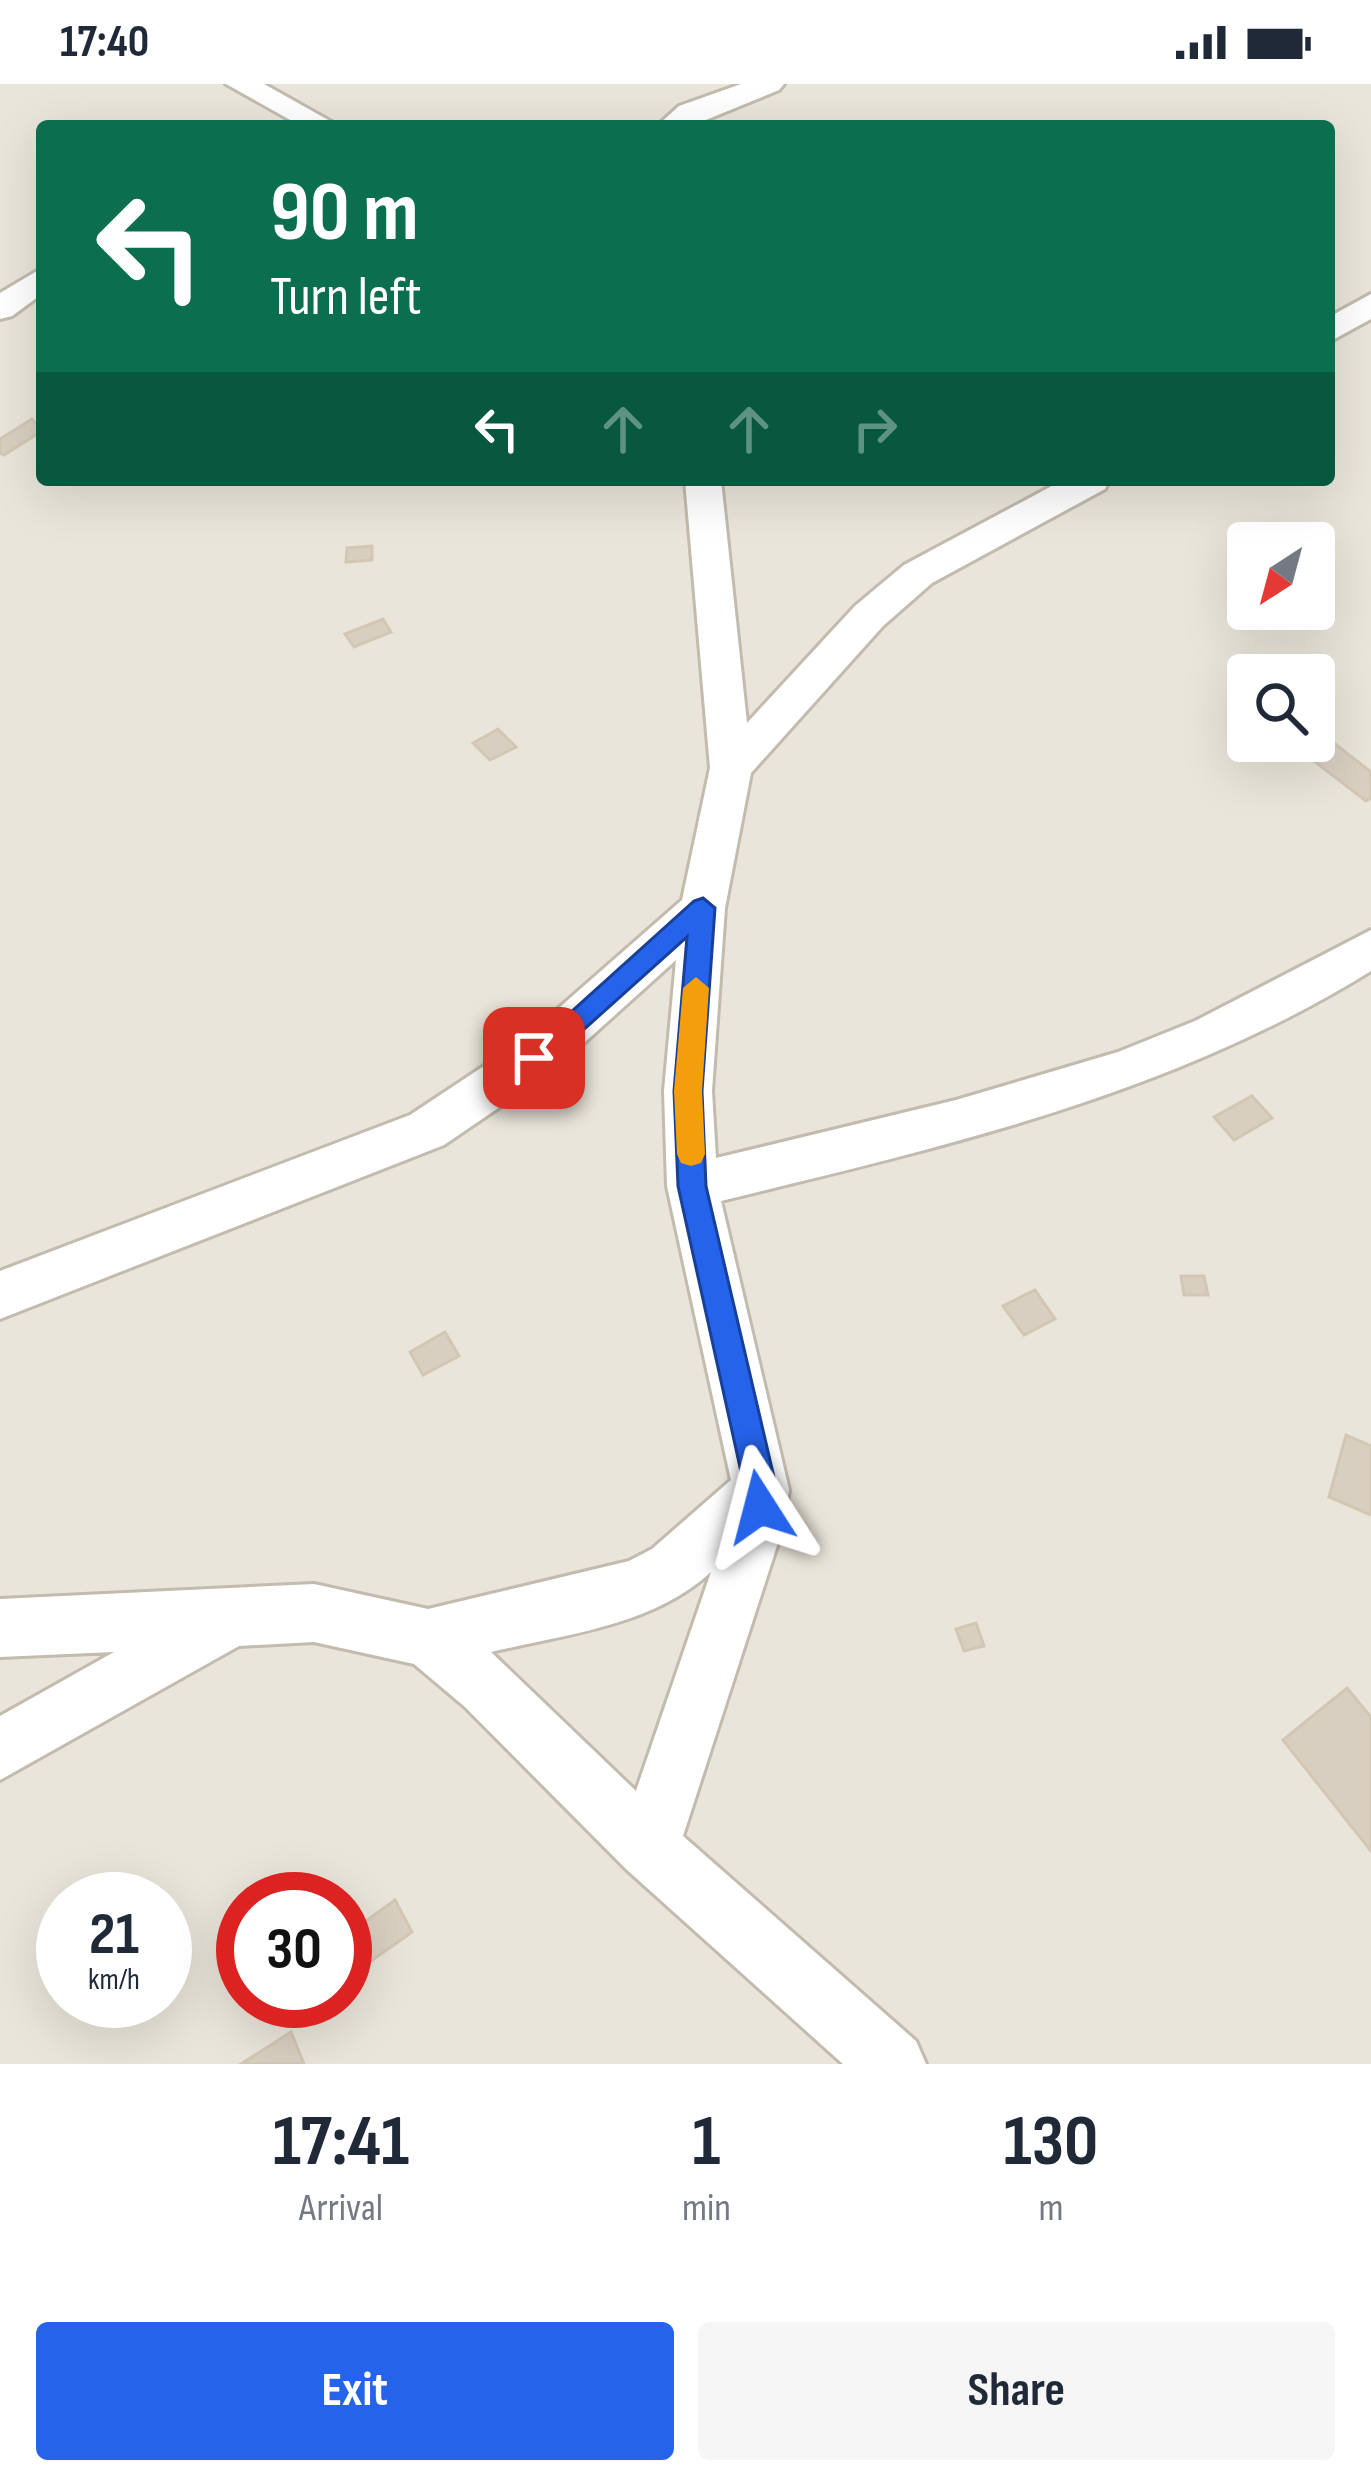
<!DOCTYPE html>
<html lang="en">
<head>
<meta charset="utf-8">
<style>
	:root { --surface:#fff; --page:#f6f6f7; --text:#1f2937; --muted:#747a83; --accent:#2563eb }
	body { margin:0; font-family:"Sofia Sans Condensed",sans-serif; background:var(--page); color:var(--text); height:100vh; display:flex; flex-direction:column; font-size:45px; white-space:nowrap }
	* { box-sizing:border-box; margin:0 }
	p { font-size:39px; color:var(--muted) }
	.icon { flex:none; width:66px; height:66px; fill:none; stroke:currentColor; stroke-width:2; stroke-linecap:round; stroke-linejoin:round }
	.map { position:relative; height:1980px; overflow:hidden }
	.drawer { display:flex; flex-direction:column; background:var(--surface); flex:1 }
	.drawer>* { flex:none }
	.guide { position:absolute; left:36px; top:36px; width:1299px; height:366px; border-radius:12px; box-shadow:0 12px 48px #0002; background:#0b6e4f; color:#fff; overflow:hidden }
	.needle { width:78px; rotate:216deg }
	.tools { position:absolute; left:1227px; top:438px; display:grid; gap:24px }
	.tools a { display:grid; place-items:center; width:108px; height:108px; border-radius:12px; background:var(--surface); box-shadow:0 12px 48px #0002; font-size:60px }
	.speed { position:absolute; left:36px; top:1788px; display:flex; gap:24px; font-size:60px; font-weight:700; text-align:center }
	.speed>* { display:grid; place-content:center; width:156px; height:156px; border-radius:50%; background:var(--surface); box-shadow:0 12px 48px #0002; line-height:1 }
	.speed small { font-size:30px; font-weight:400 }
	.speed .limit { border:18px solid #d22; background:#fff; color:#111 }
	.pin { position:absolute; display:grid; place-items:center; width:102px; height:102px; color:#fff; margin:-51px; border-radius:24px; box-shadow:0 6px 18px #0006 }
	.me { position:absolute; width:132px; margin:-66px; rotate:351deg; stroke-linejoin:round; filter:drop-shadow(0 0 9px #0008) }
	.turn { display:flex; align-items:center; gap:42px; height:252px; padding:0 36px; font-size:54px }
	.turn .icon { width:156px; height:156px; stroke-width:2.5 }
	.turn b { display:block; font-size:84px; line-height:102px }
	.lanes { display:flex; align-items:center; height:114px; padding:0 36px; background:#0003; justify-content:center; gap:60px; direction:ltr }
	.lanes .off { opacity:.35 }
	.eta { display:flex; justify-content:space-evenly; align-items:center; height:204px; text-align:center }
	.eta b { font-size:72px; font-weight:700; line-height:84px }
	.button { display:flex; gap:24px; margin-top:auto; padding:24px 36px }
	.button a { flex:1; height:138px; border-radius:12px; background:var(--accent); color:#fff; font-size:48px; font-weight:700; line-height:138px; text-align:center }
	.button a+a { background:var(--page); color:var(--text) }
	.status { display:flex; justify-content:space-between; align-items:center; height:84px; padding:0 60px; background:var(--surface); direction:ltr }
	.status svg { height:33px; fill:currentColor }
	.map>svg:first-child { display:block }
</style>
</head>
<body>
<div class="status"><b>17:40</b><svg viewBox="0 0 49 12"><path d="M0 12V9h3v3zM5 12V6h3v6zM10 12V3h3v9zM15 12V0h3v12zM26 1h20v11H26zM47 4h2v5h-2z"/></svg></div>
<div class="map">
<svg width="1371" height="1980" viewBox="0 0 1371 1980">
	<rect width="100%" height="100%" fill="#f6f3ec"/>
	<!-- residential -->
	<path fill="#eae5da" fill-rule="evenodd" d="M 0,0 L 1371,0 L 1371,1980 L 0,1980 ZM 42,42 L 1329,42 L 1329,396 L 42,396 ZM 1248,459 L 1314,459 L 1314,525 L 1248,525 ZM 1248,591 L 1314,591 L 1314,657 L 1248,657 ZM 63,1815 L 165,1815 L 165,1917 L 63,1917 ZM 243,1815 L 345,1815 L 345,1917 L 243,1917 Z"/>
	<!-- building -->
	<path fill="#d8cfc1" stroke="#d3c7b4" stroke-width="3" d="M 32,335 L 42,347 L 4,371 L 0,369 L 0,355 Z
		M 372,462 L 372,476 L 346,478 L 347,464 Z
		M 383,535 L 391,548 L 354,563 L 345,550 Z
		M 498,645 L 516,663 L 490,676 L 473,659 Z
		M 1330,656 L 1371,688 L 1371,714 L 1366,717 L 1306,671 Z
		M 1252,1012 L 1272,1034 L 1234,1056 L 1214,1033 Z
		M 1181,1192 L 1204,1192 L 1208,1211 L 1184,1211 Z
		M 1035,1206 L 1055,1235 L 1024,1251 L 1003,1222 Z
		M 445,1248 L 459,1272 L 423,1291 L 410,1268 Z
		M 1346,1351 L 1371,1362 L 1371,1431 L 1329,1413 Z
		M 976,1539 L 984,1562 L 964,1567 L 956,1545 Z
		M 1347,1604 L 1371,1633 L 1371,1767 L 1283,1656 Z
		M 395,1816 L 412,1848 L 364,1882 L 348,1850 Z
		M 291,1948 L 304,1980 L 241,1980 Z"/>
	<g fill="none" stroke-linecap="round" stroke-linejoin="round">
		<defs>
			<path id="minor" d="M 226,0 L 264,0 L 339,42 L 301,42 Z
				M 741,0 L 784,0 L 779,6 L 691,42 L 657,42 L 679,22 Z
				M 42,184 L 42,210 L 12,232 L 0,235 L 0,209 Z
				M 1371,210 L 1371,235 L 1329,258 L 1329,233 Z
				M 685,396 L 721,396 L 747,639 L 855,522 L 904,481 L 1063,396 L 1110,396 L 1105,405 L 932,499 L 883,542 L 751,689 L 725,824 L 712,1007 L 716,1074 L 956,1016 L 1118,968 L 1195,937 L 1371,846 L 1371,887 C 1171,1011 946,1062 721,1117 L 789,1406 L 784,1440 L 683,1752 L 916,1957 L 926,1980 L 843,1980 L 626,1785 L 465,1623 L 414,1580 L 314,1558 L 239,1562 L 0,1696 L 0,1632 L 114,1568 L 0,1573 L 0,1515 L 314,1500 L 428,1525 L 629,1477 L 652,1465 L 731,1396 L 667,1102 L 664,1007 L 676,876 L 554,986 L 444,1061 L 0,1235 L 0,1187 L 410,1031 L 520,958 L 682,816 L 710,684 ZM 711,1488 L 636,1707 L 491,1568 C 567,1550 652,1542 711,1488 Z"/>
		</defs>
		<!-- minor casing -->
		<use href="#minor" stroke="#c2bbae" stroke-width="6"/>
		<!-- minor -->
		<use href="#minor" fill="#fff" fill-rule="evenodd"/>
	</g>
	<!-- route -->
	<path fill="#2563eb" stroke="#184099" stroke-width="3" d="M 703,814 L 715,824 L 702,1007 L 706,1102 L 777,1406 L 771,1434 L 760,1438 L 749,1434 L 745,1406 L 678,1102 L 674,1007 L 687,853 L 543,982 L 524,982 L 520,974 L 694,817 Z"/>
	<!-- slow -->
	<path fill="#f59e0b" d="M 696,893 L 709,904 L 702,1007 L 705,1070 L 701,1079 L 691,1082 L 681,1079 L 677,1070 L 674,1007 L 683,904 Z"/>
</svg>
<div class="tools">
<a><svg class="needle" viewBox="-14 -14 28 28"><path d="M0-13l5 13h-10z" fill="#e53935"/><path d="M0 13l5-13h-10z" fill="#747a83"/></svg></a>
<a><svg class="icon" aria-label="search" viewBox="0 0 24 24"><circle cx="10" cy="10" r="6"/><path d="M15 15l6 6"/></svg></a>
</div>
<div class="speed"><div>21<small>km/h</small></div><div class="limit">30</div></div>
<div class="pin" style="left:534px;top:974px;background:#d93025"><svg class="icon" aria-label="arrive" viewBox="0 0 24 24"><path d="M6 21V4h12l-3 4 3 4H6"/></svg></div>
<svg class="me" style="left:760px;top:1423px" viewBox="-20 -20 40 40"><path d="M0-17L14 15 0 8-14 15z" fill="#2563eb" stroke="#fff" stroke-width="4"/></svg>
<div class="guide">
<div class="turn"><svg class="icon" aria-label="left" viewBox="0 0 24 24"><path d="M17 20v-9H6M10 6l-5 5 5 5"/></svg><div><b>90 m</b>Turn left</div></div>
<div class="lanes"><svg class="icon" aria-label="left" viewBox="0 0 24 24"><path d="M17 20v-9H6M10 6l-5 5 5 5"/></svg><svg class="icon off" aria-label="ahead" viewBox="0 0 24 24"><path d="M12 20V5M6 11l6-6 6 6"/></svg><svg class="icon off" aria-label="ahead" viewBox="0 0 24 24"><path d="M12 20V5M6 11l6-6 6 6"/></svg><svg class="icon off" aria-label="right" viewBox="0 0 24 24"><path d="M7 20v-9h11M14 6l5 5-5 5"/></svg></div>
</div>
</div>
<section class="drawer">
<div class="eta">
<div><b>17:41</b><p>Arrival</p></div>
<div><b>1</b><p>min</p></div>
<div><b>130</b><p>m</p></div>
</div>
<div class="button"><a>Exit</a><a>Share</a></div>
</section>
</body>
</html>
